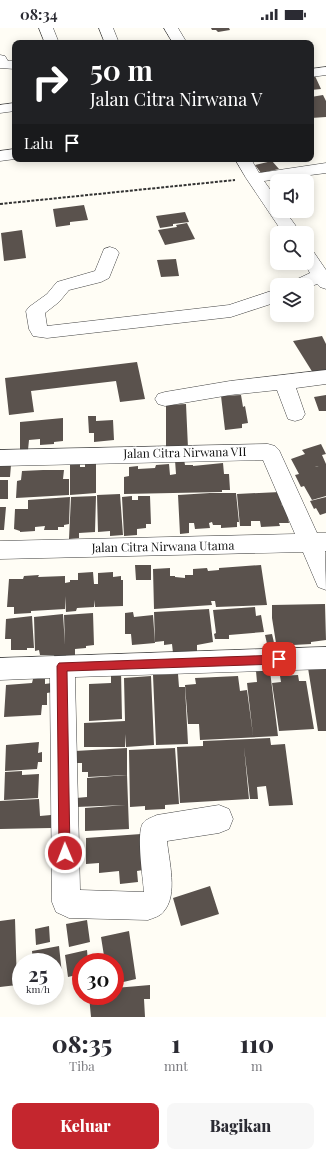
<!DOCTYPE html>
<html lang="id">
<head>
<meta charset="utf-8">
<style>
	:root { --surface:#fff; --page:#f7f7f7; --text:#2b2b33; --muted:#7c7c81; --accent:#c4262e }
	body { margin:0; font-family:"Playfair Display",serif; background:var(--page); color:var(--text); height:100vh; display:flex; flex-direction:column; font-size:15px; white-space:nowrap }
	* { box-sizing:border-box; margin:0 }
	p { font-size:13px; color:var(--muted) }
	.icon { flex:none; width:22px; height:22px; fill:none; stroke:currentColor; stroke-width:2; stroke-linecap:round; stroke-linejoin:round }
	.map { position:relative; height:989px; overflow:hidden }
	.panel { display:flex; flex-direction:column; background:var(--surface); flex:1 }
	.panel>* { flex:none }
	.top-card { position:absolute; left:12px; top:12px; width:302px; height:122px; border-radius:8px; box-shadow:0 2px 10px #0003; background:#202124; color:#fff; overflow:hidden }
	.controls { position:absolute; left:270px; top:146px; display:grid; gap:8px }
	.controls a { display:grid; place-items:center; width:44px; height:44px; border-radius:8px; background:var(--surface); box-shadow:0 2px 10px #0003; font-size:20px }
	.speed { position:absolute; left:12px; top:925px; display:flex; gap:8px; font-size:20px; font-weight:700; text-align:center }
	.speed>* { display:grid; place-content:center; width:52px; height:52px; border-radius:50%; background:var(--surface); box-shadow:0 2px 10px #0003; line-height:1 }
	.speed small { font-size:10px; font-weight:400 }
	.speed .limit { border:6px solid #d22; background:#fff; color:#111 }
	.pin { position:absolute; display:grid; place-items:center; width:34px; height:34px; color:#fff; margin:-17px; border-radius:8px; box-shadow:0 2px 6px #0006 }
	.me { position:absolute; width:44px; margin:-22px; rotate:359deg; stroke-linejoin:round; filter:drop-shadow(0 0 3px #0008) }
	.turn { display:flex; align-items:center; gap:14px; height:84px; padding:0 12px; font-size:18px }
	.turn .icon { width:52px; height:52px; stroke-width:2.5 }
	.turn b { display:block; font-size:28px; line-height:34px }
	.then { display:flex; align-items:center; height:38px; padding:0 12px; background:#0003; gap:8px; font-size:15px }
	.eta { display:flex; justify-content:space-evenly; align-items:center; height:68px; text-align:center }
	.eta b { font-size:24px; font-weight:800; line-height:28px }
	.action { display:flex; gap:8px; margin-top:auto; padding:8px 12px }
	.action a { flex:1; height:46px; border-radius:8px; background:var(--accent); color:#fff; font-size:16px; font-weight:800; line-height:46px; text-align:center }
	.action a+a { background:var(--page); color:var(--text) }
	.status { display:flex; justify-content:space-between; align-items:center; height:28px; padding:0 20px; background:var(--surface); direction:ltr }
	.status svg { height:11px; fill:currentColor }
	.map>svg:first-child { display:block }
</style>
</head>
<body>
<div class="status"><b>08:34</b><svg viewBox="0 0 49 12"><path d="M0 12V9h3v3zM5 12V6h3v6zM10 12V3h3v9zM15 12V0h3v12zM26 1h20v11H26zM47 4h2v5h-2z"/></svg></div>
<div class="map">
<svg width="326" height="989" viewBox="0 0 326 989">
	<rect width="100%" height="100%" fill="#fffdf5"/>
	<!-- building -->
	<path fill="#5a524d" d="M 211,0 L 229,0 L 230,2 L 218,4 L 216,2 L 212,2 Z
		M 311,48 L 315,48 L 321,61 L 311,62 Z
		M 323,67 L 326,73 L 326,89 L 311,90 L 311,69 Z
		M 272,133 L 279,141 L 261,145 L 255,137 Z
		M 84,177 L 88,192 L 70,194 L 70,197 L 56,199 L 53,181 Z
		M 185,184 L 189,194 L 173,196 L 173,198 L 160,200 L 156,188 Z
		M 187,195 L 195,211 L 165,217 L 158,202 L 177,199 L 176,197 Z
		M 22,202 L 26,230 L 4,233 L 1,205 Z
		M 176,231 L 179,248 L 161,249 L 157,232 Z
		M 322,308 L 326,316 L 326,343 L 313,345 L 293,313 Z
		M 137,334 L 145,371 L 120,374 L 116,353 L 31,363 L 34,384 L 9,387 L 5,350 Z
		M 241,367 L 243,379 L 245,378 L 248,395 L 242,396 L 242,400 L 225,402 L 221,368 Z
		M 326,367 L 326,383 L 319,383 L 314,369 Z
		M 186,376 L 188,420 L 166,420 L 166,377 Z
		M 88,388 L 96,388 L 96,393 L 113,392 L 114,412 L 94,414 L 94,405 L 89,405 Z
		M 63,390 L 63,413 L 54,414 L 54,416 L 40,417 L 40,411 L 29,412 L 28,422 L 20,422 L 20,394 Z
		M 321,416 L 326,426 L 322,427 L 326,436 L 315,439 L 326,436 L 326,468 L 312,472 L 304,458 L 301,459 L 295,447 L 299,446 L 291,431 L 305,426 L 302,422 Z
		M 184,431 L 185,437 L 193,437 L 193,438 L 223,435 L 224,446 L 229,446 L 230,462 L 222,462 L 222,464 L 124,466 L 124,449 L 129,448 L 129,439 L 138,438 L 138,441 L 155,440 L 156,437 L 169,436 L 170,447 L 176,446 L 175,432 Z
		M 80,433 L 80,439 L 85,439 L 85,433 L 96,433 L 96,465 L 70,467 L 70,434 Z
		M 0,437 L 11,437 L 10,449 L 0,449 Z
		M 43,442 L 64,442 L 63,451 L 69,451 L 69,467 L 16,470 L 17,453 L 21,452 L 22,443 Z
		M 0,452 L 8,452 L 8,471 L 0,471 Z
		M 280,464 L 282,478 L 286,477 L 289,495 L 279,495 L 280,498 L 261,499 L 260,493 L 251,493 L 251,498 L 240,498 L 237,466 Z
		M 210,465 L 236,465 L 239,494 L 237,494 L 237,499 L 221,500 L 221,497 L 213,497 L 212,494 L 209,495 L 210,500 L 195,501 L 194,495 L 189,495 L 189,505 L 180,506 L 178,467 Z
		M 120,466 L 123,507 L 110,508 L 110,503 L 98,504 L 97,467 Z
		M 96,468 L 95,504 L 79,505 L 79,510 L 69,511 L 71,469 Z
		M 132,468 L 132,472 L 138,472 L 138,468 L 150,468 L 151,496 L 146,496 L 146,500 L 137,501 L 137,507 L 124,508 L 122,469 Z
		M 70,469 L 69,496 L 64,497 L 64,499 L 58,499 L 58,502 L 44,502 L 45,498 L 35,499 L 35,503 L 20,504 L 20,503 L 14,501 L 15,481 L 28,481 L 28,472 Z
		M 326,469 L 326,485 L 320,487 L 316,480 L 314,481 L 310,473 Z
		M 0,479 L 6,479 L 4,502 L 0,502 Z
		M 135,537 L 151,537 L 151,552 L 136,552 Z
		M 261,537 L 267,577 L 216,579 L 215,573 L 211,573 L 212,577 L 154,581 L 153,541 L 170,540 L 170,548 L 175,548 L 175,549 L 185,550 L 185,547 L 193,547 L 193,541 L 207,540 L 208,543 L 219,542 L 219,540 Z
		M 93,544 L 94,556 L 98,556 L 98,545 L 113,544 L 113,549 L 121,548 L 121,552 L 123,552 L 123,578 L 95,579 L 94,572 L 94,579 L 77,580 L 76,583 L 66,584 L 65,568 L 65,581 L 31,583 L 31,585 L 14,586 L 14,579 L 7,579 L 9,551 L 23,551 L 24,548 L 39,547 L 38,549 L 65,548 L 65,555 L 70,554 L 70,552 L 78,552 L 78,545 Z
		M 325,576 L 326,612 L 311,614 L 311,616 L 293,617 L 292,615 L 276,615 L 272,590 L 272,577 Z
		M 255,579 L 256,588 L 261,587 L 264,604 L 229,607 L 229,611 L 215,611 L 214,606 L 216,605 L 213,582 Z
		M 209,581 L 213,614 L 197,617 L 197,623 L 173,625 L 172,616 L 164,617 L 164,613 L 155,614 L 154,584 Z
		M 133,584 L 134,589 L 153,587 L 155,615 L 132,617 L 131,606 L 125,606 L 125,585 Z
		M 93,585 L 94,617 L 86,618 L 86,620 L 75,621 L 75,627 L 66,627 L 66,630 L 55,631 L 54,627 L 40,627 L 39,622 L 35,623 L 34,589 L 63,586 L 65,617 L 64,587 Z
		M 32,588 L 34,620 L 27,620 L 27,622 L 11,622 L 11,611 L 5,611 L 6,591 Z
		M 272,606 L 275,619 L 268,620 L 265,607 Z
		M 326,639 L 326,703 L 318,703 L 308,640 Z
		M 121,643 L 122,691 L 89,693 L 89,656 L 111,655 L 111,644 Z
		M 256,643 L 270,643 L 278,708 L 200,712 L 199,696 L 188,696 L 185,657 L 196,656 L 195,650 L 238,648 L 240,663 L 247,662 L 253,707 L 247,655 L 257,654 Z
		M 178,646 L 179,659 L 185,659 L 188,716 L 156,717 L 153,647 Z
		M 298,647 L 299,653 L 306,653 L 314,701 L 279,703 L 272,655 L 281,654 L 280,648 Z
		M 151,648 L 154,717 L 126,719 L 125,706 L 125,719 L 84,719 L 84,695 L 125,693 L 124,650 Z
		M 33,651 L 45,651 L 45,656 L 52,655 L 53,664 L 47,665 L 47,677 L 42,677 L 41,687 L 4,689 L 6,657 L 32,655 Z
		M 270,710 L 271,717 L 285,716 L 293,777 L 269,778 L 266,758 L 257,759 L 258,771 L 250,771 L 244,719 L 249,771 L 180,775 L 177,719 L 203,718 L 203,713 Z
		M 39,714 L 38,725 L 42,724 L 42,734 L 38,734 L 37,741 L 5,743 L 6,717 Z
		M 127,720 L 127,747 L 88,749 L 88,744 L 82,744 L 82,735 L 75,735 L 75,723 Z
		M 175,720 L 179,776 L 165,777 L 165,781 L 145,782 L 145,778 L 130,779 L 129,722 Z
		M 22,743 L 22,747 L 39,746 L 38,770 L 4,772 L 5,744 Z
		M 127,747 L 129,801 L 85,803 L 85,780 L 126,777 L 76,779 L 76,770 L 87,769 L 87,750 Z
		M 39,771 L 40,788 L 51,787 L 51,800 L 0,801 L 0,773 Z
		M 141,806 L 143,842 L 137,843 L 138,854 L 120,856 L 119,843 L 99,845 L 99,835 L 86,836 L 86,810 Z
		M 210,858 L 219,886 L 181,898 L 173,870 Z
		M 15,891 L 17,957 L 0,959 L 0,893 Z
		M 87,892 L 90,914 L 69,919 L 66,896 Z
		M 49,898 L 50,914 L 36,917 L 35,901 Z
		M 129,903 L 136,951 L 115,956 L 115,934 L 105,934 L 101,909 Z
		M 59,918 L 62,946 L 55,947 L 55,934 L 33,934 L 32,923 Z
		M 87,922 L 88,934 L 81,934 L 81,946 L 68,949 L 65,927 Z
		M 150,957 L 150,971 L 144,971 L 145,989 L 91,989 L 89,968 L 115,968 L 115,960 Z"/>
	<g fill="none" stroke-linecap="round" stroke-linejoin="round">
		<defs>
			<path id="minor" d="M 39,0 L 53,0 L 59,15 L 45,15 Z
				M 99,0 L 113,0 L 119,15 L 105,15 Z
				M 164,0 L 178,0 L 187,15 L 173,15 Z
				M 0,27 L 5,28 L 8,33 L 15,33 L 15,41 L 0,40 Z
				M 326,39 L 326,47 L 311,49 L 311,41 Z
				M 15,75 L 15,83 L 0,85 L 0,77 Z
				M 15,121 L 15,131 L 0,133 L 0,123 Z
				M 235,131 L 251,131 L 259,145 L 326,135 L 326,145 L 264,153 L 277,171 L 277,183 L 285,183 L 301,205 L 283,205 L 246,150 Z
				M 110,219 L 116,221 L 119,225 L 109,250 L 101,254 L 69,262 L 59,274 L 45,285 L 47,298 L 229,277 L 277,261 L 277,274 L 231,289 L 47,310 L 33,308 L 29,301 L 26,283 L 29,279 L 47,266 L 57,254 L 95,243 L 104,221 Z
				M 307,221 L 313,223 L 326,242 L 326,261 L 320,259 L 317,256 L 307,260 L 307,257 L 290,257 L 293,253 L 310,245 L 304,235 L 307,235 Z
				M 326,342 L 326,356 L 296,360 L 305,386 L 302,391 L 295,393 L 288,391 L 277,362 L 230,367 L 165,378 L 158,376 L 155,371 L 158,366 L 165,364 L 230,353 Z
				M 268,416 L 275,418 L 279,422 L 317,505 L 326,505 L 326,523 L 325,523 L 326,562 L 318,559 L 303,524 L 0,531 L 0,513 L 295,506 L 263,432 L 0,438 L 0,422 Z
				M 326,619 L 326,641 L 75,649 L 80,862 L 144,864 C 143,850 136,805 143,795 C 146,791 153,789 157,787 L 219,777 L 229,781 L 233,791 L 229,801 L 219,805 L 167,813 C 169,833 178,867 164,883 C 161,888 153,890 148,892 L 69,890 L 56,884 L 52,874 L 50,650 L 0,652 L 0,630 Z"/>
		</defs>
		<!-- minor casing -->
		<use href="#minor" stroke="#444" stroke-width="1"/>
		<!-- path -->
		<path stroke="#333" stroke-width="2" stroke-dasharray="3 1.5" stroke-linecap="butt" d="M 0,176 L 235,152"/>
		<!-- minor -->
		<use href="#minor" fill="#fff" fill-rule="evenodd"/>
	</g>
	<!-- route -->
	<path fill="#c4262e" stroke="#7f191e" d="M 279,627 L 283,628 L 284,631 L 283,635 L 279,636 L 67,643 L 70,825 L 69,829 L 65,831 L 61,829 L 59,825 L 57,638 L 59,635 Z"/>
	<g text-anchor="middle" stroke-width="4" stroke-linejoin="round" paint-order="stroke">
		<!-- street labels -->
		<g font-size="12" fill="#111" stroke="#fff">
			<text transform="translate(185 425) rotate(-1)" y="4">Jalan Citra Nirwana VII</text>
			<text transform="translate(163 519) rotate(-1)" y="4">Jalan Citra Nirwana Utama</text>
		</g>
	</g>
</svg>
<div class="controls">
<a><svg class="icon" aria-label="sound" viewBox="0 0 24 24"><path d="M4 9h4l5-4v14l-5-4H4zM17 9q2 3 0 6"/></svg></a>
<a><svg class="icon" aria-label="search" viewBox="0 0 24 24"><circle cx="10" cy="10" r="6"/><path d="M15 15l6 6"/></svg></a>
<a><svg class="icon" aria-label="layers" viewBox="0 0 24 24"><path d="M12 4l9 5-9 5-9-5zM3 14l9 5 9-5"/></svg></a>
</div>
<div class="speed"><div>25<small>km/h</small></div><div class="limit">30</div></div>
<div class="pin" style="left:279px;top:631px;background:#d93025"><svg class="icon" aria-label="arrive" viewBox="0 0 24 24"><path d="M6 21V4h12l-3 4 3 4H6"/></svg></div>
<svg class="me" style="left:65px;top:825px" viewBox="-20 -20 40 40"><circle r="17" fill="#c4262e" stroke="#fff" stroke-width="3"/><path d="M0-11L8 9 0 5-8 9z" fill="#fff"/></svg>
<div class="top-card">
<div class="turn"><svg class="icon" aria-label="right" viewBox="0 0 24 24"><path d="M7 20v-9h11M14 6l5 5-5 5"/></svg><div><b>50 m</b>Jalan Citra Nirwana V</div></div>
<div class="then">Lalu<svg class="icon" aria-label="arrive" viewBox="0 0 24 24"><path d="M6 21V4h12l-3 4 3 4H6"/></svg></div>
</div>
</div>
<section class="panel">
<div class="eta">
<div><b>08:35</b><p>Tiba</p></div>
<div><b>1</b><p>mnt</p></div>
<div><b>110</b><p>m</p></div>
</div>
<div class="action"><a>Keluar</a><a>Bagikan</a></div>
</section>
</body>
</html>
